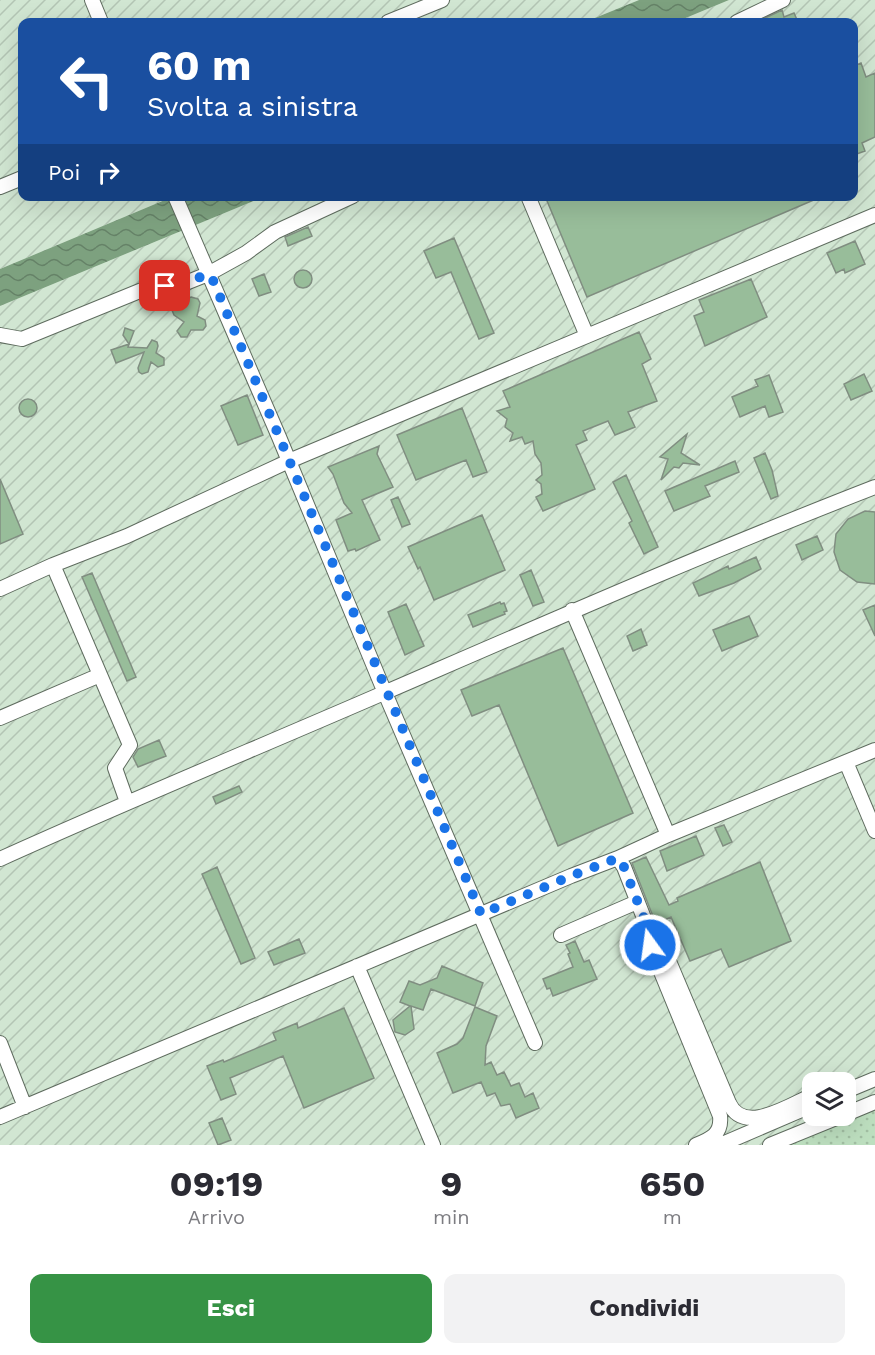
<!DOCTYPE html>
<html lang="it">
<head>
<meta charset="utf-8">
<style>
	:root { --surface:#fff; --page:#f2f2f3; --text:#2b2b33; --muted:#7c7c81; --accent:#369345 }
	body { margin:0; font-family:"Work Sans",sans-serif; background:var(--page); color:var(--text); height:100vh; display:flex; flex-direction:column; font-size:22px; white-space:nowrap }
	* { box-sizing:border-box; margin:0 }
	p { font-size:20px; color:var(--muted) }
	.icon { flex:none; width:33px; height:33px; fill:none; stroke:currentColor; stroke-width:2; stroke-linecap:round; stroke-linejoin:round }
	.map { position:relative; height:1145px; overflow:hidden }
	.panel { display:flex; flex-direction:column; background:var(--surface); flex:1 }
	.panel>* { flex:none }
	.hud { position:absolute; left:18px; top:18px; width:840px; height:183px; border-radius:12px; box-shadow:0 6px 24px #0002; background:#1a4fa0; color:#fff; overflow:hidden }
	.controls { position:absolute; left:802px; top:1072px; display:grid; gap:12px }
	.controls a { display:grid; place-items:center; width:54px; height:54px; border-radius:12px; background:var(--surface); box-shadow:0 6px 24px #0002; font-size:30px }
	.pin { position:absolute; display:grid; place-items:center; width:51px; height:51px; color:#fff; margin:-26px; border-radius:12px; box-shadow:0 3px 9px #0006 }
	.me { position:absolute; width:66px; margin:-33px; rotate:346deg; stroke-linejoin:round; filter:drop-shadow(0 0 4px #0008) }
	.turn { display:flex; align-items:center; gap:21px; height:126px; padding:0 30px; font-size:27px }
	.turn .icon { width:78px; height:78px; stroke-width:2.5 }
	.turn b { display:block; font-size:42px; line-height:51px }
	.then { display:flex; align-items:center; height:57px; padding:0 30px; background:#0003; gap:12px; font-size:22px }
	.eta { display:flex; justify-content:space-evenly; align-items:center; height:102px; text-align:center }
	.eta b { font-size:36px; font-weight:700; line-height:42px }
	.primary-button { display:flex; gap:12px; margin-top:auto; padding:12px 30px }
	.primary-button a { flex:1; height:69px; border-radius:12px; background:var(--accent); color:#fff; font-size:24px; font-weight:700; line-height:69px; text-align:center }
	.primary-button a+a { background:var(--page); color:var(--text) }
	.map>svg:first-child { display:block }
</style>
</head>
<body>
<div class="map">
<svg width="875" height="1145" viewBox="0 0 875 1145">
	<defs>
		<pattern id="industrial-furrows" width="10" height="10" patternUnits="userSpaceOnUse" patternTransform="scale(1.5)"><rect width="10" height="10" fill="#d1e6d2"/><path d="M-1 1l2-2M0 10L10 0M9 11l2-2" fill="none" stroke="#b3c5b4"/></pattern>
		<pattern id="grass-dots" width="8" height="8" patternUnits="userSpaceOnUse" patternTransform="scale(1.5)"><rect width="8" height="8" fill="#bddfbf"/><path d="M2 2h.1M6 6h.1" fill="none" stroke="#a2bfa3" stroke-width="1.8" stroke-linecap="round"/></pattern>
		<pattern id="water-waves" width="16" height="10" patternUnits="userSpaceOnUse" patternTransform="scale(1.5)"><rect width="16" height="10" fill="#7da17f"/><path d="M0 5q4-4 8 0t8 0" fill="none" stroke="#658267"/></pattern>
	</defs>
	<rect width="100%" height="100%" fill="#e1f0e1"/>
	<!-- industrial -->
	<path fill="url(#industrial-furrows)" fill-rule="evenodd" d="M 0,0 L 639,0 L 585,22 L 22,22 L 22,196 L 172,197 L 0,269 Z
		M 729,0 L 875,0 L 875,1145 L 0,1145 L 0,306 L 263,197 L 854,196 L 854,22 L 676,22 ZM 813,1083 L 846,1083 L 846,1116 L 813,1116 Z"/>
	<!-- grass -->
	<path fill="url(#grass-dots)" d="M 875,1109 L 875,1145 L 789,1145 Z"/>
	<!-- water -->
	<path fill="url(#water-waves)" d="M 639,0 L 729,0 L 676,22 L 585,22 Z
		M 172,197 L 263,197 L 0,306 L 0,269 Z"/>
	<!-- building -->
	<path fill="#98bd9a" stroke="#808e81" stroke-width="1.5" d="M 782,10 L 784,17 L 794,13 L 798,22 L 767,22 L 765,18 Z
		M 861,63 L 866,77 L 875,73 L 875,137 L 862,143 L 865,151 L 854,155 L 854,66 Z
		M 545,196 L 823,196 L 587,297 Z
		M 308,227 L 312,236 L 288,246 L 285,237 Z
		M 454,238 L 494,333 L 479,339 L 451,272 L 436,278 L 424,251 Z
		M 855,241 L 865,264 L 845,273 L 844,269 L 836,273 L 827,253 Z
		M294 279a9 9 0 1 1 18 0a9 9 0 1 1-18 0Z
		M 264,274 L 271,292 L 259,296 L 252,279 Z
		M 751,279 L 767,317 L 705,346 L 694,316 L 704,312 L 699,300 Z
		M 191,297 L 198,299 L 200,303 L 197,316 L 205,320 L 206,326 L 203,330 L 191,330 L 187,337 L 181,337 L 177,331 L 184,322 L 174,315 L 172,310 L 177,306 L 183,307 L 185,301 Z
		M 125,328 L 134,331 L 128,347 L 147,348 L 152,340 L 157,342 L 158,346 L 156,353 L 164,358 L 164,365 L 158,367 L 151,362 L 148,372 L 142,374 L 139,372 L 138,368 L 144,352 L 116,363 L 111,350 L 129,344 L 123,335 Z
		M 639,332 L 651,359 L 642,364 L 657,401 L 628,412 L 635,427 L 615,435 L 608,421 L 583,431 L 587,440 L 576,445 L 595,489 L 543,511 L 536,497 L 542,494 L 541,484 L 536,480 L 542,475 L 541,463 L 535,454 L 533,441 L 525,444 L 522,437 L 510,441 L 513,433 L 505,427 L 507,419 L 497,411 L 510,407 L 503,391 Z
		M 864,374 L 872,391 L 851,400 L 844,384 Z
		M 769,375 L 783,412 L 769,417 L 765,406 L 740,417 L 732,397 L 758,386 L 755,380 Z
		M 247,395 L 263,435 L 238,445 L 221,406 Z
		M19 408a9 9 0 1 1 18 0a9 9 0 1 1-18 0Z
		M 462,408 L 487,472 L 473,477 L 466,460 L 416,480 L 397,435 Z
		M 687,434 L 681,453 L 700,465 L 683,463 L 679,468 L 674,467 L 661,480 L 668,459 L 660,457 Z
		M 379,446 L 377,454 L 393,487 L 362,500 L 380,540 L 356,551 L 355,549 L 348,551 L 336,520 L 352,513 L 344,503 L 333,474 L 328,467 Z
		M 765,453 L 772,470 L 778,496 L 771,499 L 754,458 Z
		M 735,461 L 739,472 L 705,486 L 710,496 L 674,511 L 665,491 Z
		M 626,475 L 658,547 L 644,554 L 629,523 L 632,521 L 613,482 Z
		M 0,479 L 23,534 L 0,544 Z
		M 398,497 L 410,524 L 402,527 L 391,500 Z
		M 865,511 L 875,512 L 875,584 L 857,582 L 840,570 L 834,552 L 836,534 L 848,519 Z
		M 482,515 L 505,570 L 434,600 L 420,567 L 418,569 L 408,547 Z
		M 817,536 L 823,550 L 802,560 L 796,545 Z
		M 756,557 L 761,569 L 734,583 L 699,596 L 693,583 L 728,566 L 729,569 Z
		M 531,570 L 544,602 L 533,606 L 520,575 Z
		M 92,573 L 131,665 L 136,677 L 127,681 L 82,577 Z
		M 500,602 L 501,604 L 504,603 L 507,611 L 504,612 L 505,614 L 473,627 L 468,615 Z
		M 406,604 L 424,646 L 405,655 L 388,612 Z
		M 875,605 L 875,636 L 863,610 Z
		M 749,616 L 758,636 L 722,651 L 713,630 Z
		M 641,629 L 647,645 L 633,651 L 627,636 Z
		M 563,648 L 633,813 L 558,846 L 499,705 L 472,716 L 461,690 Z
		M 159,740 L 166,756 L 138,767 L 133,757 L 138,749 Z
		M 239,786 L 242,792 L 216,804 L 213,797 Z
		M 724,825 L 732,842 L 723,846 L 715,828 Z
		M 696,836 L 704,855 L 667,871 L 660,851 Z
		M 646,857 L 669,905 L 678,901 L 677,898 L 760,862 L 791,941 L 729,967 L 721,949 L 690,961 L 671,917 L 656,924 L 632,863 Z
		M 217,867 L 255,958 L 241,964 L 202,874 Z
		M 299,939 L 305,953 L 274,965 L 268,952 Z
		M 575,941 L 584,962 L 589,960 L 597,979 L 553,996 L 550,988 L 547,989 L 543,979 L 573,967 L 568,954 L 570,953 L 566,945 Z
		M 442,966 L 483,983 L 475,1006 L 431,989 L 423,1010 L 411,1006 L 414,1029 L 405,1035 L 395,1032 L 393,1020 L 410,1006 L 400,1002 L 409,981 L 420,985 L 437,978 Z
		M 475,1007 L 497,1016 L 486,1046 L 485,1065 L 491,1062 L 497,1075 L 504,1072 L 511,1086 L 519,1083 L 525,1097 L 533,1093 L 539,1108 L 516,1118 L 510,1104 L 501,1106 L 495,1093 L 487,1096 L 481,1082 L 453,1093 L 437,1053 L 457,1044 L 463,1038 Z
		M 344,1008 L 374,1078 L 304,1108 L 283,1056 L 230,1078 L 236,1094 L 221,1100 L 207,1066 L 223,1060 L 224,1062 L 276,1040 L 273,1033 L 297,1023 L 298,1028 Z
		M 222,1118 L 231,1140 L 218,1145 L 209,1123 Z"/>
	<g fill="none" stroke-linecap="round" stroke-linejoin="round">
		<defs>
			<path id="minor" d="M 92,0 L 101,22
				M 388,22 L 442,0
				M 737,22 L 783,0
				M 0,187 L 22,178
				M 175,196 L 279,437 L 385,693 L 535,1043
				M 528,196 L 587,336
				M 0,335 L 22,339 L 147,288 L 183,284 L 208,274 L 246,253 L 275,232 L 353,196
				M 53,565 L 130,745 L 115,768 L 127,802
				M 0,589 L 53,565 L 127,536 L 289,461 L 875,215
				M 572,610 L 668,835
				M 0,718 L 100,675
				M 846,762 L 875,831
				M 618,858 L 624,867 L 649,931 L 650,945 L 720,1116 C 722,1134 711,1139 696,1145
				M 0,859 C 128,801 257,748 386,692 C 548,622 710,551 875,487
				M 649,931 L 663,947 L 729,1103 C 744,1136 789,1105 813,1095
				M 561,935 L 637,902
				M 357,966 L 433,1145
				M 0,1043 L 25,1107
				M 846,1091 L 875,1079
				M 846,1114 L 875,1102
				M 0,1117 L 571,876 L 618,858 L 668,835 L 875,750
				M 720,1145 L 813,1105
				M 770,1145 L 841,1116"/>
		</defs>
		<!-- minor casing -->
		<use href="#minor" stroke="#5f6c5f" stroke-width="16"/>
		<!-- minor -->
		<use href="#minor" stroke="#fff" stroke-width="14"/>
	</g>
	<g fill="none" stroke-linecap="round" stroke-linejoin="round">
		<!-- route -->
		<path stroke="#1a73e8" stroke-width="10" stroke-dasharray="0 18" d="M 165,286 L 183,284 L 208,274 L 212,278 L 481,914 L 571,876 L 618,858 L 624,867 L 649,931 L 650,945"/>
	</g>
</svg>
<div class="controls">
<a><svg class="icon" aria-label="layers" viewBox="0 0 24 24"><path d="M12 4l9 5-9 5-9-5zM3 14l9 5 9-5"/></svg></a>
</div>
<div class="pin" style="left:165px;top:286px;background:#d93025"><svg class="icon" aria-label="arrive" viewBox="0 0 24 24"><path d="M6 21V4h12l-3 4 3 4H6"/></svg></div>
<svg class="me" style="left:650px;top:945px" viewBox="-20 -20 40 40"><circle r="17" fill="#1a73e8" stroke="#fff" stroke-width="3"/><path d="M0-11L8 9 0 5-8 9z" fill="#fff"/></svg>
<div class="hud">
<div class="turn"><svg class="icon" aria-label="left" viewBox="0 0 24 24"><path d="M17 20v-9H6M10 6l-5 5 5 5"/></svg><div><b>60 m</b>Svolta a sinistra</div></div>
<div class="then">Poi<svg class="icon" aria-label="right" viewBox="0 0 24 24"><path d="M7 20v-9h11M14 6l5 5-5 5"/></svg></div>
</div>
</div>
<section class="panel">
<div class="eta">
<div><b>09:19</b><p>Arrivo</p></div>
<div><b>9</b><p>min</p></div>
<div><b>650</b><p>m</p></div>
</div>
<div class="primary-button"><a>Esci</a><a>Condividi</a></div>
</section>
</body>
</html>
